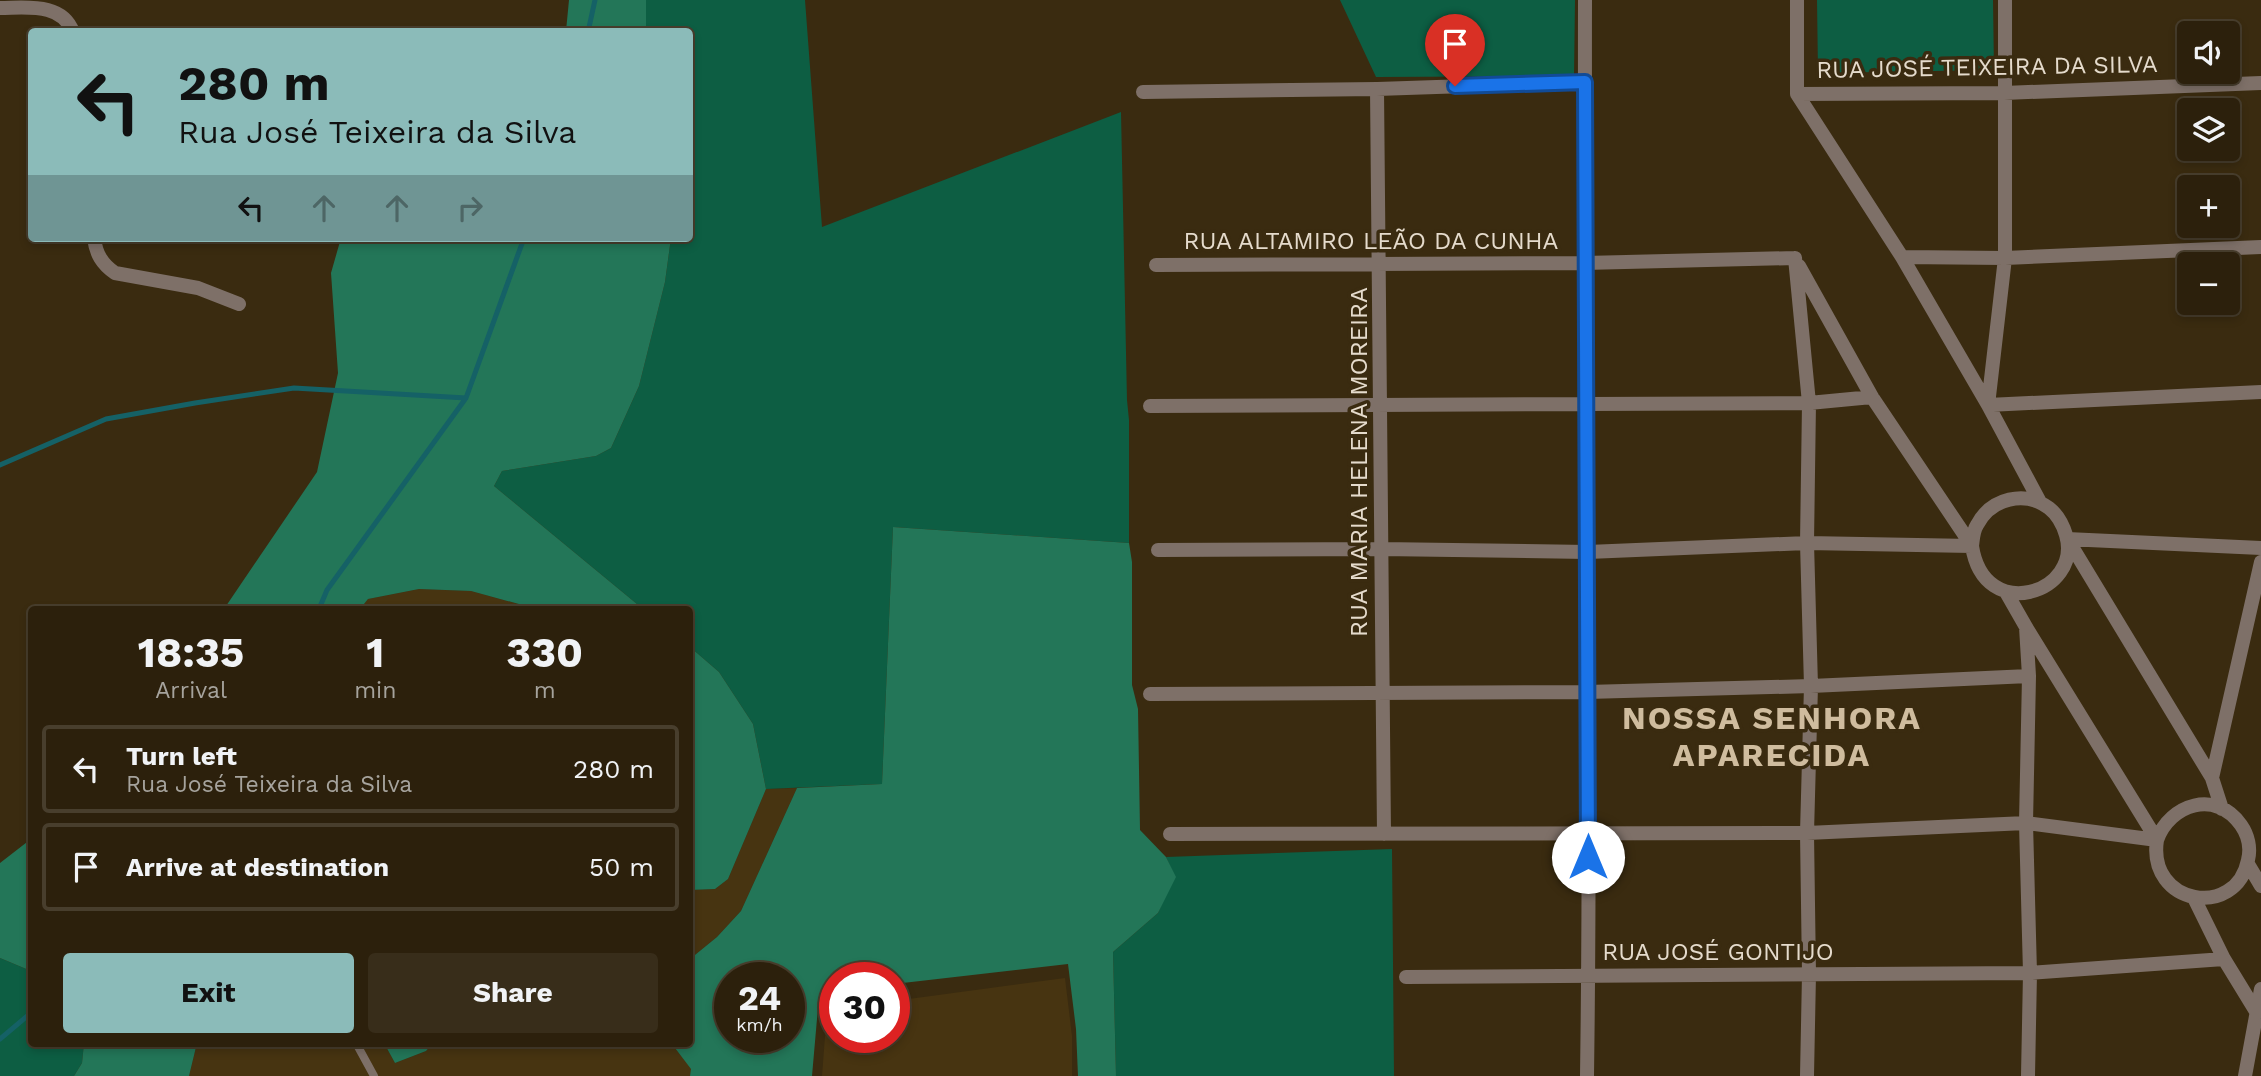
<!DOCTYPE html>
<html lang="en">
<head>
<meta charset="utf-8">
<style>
	:root { --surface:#2c200c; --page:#382d1a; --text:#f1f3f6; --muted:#a6a39d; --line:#483e2d; --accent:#8bbbb9 }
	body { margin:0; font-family:"Work Sans",sans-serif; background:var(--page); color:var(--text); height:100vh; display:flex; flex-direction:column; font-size:26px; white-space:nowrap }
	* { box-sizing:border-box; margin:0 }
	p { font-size:23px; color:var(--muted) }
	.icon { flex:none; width:38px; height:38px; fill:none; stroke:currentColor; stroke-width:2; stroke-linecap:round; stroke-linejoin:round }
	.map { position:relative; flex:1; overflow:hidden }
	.details { position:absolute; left:28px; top:606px; width:665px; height:441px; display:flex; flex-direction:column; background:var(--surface); border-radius:7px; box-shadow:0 4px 10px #0003,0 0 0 2px var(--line) }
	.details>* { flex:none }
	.top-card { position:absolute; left:28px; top:28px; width:665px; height:214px; border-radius:7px; box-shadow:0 4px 10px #0003,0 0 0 2px var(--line); background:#8bbbb9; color:#111; overflow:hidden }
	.buttons { position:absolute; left:2177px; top:21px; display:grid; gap:14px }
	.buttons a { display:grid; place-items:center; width:63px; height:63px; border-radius:7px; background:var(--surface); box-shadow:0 4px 10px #0003,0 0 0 2px var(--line); font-size:35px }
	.speed { position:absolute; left:714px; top:962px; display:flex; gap:14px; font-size:35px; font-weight:700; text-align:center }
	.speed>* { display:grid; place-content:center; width:91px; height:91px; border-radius:50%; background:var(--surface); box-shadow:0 4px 10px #0003,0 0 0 2px var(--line); line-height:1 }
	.speed small { font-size:18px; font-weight:400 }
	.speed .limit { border:10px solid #d22; background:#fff; color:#111 }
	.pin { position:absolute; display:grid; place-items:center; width:60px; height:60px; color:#fff; margin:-72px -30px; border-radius:50% 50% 50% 0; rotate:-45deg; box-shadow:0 0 7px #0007 }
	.pin .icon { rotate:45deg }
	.me { position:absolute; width:77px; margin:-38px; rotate:0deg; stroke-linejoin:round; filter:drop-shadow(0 0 5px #0008) }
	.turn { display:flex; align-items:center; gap:24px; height:147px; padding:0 35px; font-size:32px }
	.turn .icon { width:91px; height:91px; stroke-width:2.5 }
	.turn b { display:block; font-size:49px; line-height:60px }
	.lanes { display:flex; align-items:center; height:66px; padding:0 35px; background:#0003; justify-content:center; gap:35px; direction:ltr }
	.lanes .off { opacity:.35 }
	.eta { display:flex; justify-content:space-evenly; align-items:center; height:119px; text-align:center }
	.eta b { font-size:42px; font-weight:700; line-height:49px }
	.button { display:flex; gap:14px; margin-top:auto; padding:14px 35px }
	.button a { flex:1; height:80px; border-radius:7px; background:var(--accent); color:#111; font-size:28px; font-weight:700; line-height:80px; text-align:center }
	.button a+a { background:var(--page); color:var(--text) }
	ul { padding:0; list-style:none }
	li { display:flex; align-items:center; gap:21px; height:88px; margin:0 14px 10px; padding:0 21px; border:4px solid var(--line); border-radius:7px }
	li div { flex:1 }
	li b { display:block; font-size:26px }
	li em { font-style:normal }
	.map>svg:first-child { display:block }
</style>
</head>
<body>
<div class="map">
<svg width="2261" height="1076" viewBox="0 0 2261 1076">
	<rect width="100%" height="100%" fill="#3a2b10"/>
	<!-- built -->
	<path fill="#473411" d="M 419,589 L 471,591 L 526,606 L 530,609 L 360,609 L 368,599 Z
		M 797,788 L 741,911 L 717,937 L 690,959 L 690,890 L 715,889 L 728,879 L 766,789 Z
		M 1065,978 L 1072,1036 L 1072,1076 L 822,1076 L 827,1010 L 835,1009 L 835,1038 L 894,1038 L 894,1001 Z
		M 197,1043 L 384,1043 L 395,1063 L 426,1051 L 433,1043 L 663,1043 L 675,1048 L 692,1069 L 690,1076 L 189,1076 Z"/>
	<!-- green -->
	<path fill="#0d5e43" d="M 646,0 L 805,0 L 822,227 L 1121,112 L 1127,400 L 1129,420 L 1129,543 L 893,527 L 882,784 L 766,789 L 753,724 L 719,672 L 690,647 L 690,609 L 643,609 L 494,486 L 502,471 L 596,456 L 611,448 L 639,386 L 665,282 L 671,238 L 690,238 L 690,32 L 646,31 Z
		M 1340,0 L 1575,0 L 1574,76 L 1376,77 Z
		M 1817,0 L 1993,0 L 1994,70 L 1818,73 Z
		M 1392,849 L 1394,1076 L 1116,1076 L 1113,952 L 1158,913 L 1174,875 L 1166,857 Z
		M 0,958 L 31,971 L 32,1043 L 84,1043 L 82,1063 L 74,1076 L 0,1076 Z"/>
	<!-- forest -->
	<path fill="#237658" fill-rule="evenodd" d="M 569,0 L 646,0 L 646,31 L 566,31 Z
		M 341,238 L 671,238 L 665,282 L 639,386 L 611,448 L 596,456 L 502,471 L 494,486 L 643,609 L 530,609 L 526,606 L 471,591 L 419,589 L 368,599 L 360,609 L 224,609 L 317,472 L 338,373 L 331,273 Z
		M 893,527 L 1129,543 L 1132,562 L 1132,685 L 1138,709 L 1140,830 L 1166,857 L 1176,877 L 1158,913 L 1113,952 L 1116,1076 L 1078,1076 L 1076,1029 L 1068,964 L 894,984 L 894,978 L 835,978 L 835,994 L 819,996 L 812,1076 L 690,1076 L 691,1069 L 675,1048 L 663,1043 L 690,1043 L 690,959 L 717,937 L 741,911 L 797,788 L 882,784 ZM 730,978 L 789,978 L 789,1038 L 730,1038 Z
		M 690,647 L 719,672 L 753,724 L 766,789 L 728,879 L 715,889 L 690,890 Z
		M 31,839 L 31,971 L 0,958 L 0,863 Z
		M 84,1043 L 197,1043 L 189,1076 L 74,1076 L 82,1063 Z
		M 384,1043 L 433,1043 L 426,1051 L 395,1063 Z"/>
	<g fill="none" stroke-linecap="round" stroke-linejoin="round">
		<!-- stream -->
		<path stroke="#156166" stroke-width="5" d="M 588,32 L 595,0
			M 0,465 L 106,419 L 195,403 L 294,388 L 466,398
			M 319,609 L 327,590 L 466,398 L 524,238
			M 0,1039 L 32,1012"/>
		<!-- service -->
		<path stroke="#7e7068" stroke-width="8" d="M 356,1043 L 374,1076"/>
		<!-- minor -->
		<path stroke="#7e7068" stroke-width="14" d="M 1585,0 C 1584,359 1592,717 1587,1076
			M 1797,0 L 1797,94 L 1902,257 L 1988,405 L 2261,392
			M 2005,0 L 2005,258 L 1988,405 L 2040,502
			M 0,8 C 26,8 62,2 73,32
			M 1377,89 L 1384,834
			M 1143,92 L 1377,89 L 1585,82
			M 1797,94 L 2004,93 L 2261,83
			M 94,238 C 96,254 102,264 115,273 L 198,288 L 239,304
			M 1902,257 L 2005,258 L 2261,247
			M 1795,258 L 1809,403 L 1807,543 L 1811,686 L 1807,833 L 1809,974 L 1807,1076
			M 1156,265 L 1584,263 L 1795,258
			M 1799,266 L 1872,397 L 1972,546 C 1984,625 2083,593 2066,535 C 2063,525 2058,515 2049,508 C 2025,490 1991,498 1977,525 C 1973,531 1973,539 1972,546
			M 1150,406 L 1809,403 L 1872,397
			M 2067,539 L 2261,548
			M 2068,540 L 2212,778
			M 1158,550 L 1381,549 L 1588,552 L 1807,543 L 1972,546
			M 2006,592 L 2026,627 L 2029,676 L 2026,823 L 2030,973 L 2028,1076
			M 2026,627 L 2157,840 C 2147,905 2236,920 2248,860 C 2251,848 2248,835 2241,825 C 2216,789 2170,804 2157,840
			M 1150,694 L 1587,692 L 1811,686 L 2029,676
			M 2222,809 L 2212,778 L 2261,562
			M 1170,834 L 1807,833 L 2026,823 L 2157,840
			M 2248,864 L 2261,886
			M 2194,898 L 2224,959 L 2257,1013
			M 1406,977 L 2030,973 L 2224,959
			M 2245,1076 L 2261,989"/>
	</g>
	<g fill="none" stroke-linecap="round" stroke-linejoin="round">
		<defs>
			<path id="route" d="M 1455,86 L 1585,82 L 1588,857"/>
		</defs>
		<!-- route casing -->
		<use href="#route" stroke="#114b97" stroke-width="18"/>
		<!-- route -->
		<use href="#route" stroke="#1a73e8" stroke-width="12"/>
	</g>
	<g text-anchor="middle" stroke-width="7" stroke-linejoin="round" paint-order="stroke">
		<!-- street labels -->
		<g font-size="24" fill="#e5dbcc" stroke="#3a2b10">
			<text transform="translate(1987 67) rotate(-1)" y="8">RUA JOSÉ TEIXEIRA DA SILVA</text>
			<text x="1371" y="249">RUA ALTAMIRO LEÃO DA CUNHA</text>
			<text transform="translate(1359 462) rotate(-90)" y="8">RUA MARIA HELENA MOREIRA</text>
			<text x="1718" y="960">RUA JOSÉ GONTIJO</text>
		</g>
		<!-- district labels -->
		<g font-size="32" font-weight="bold" letter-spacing="2" fill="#cfbc9e" stroke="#3a2b10">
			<text x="1772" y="729">NOSSA SENHORA<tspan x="1772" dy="37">APARECIDA</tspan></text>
		</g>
	</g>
</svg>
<div class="buttons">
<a><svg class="icon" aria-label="sound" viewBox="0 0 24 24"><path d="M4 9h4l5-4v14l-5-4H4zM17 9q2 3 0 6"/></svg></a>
<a><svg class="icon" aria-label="layers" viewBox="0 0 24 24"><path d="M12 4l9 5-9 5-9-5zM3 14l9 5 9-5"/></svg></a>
<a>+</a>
<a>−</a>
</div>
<div class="speed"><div>24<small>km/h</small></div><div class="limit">30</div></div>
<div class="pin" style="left:1455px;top:86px;background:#d93025"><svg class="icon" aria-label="arrive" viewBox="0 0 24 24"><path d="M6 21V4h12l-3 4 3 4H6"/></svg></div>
<svg class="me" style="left:1588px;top:857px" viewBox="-20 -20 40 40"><circle r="19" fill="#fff"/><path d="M0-13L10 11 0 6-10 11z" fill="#1a73e8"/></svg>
<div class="top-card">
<div class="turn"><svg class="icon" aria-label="left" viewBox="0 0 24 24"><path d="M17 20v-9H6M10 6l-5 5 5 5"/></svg><div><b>280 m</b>Rua José Teixeira da Silva</div></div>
<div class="lanes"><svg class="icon" aria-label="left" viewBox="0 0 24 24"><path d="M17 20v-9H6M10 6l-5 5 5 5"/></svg><svg class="icon off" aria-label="ahead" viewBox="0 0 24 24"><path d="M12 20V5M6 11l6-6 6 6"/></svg><svg class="icon off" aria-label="ahead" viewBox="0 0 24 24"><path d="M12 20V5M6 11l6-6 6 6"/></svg><svg class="icon off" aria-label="right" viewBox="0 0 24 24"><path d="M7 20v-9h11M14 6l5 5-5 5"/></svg></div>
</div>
<section class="details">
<div class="eta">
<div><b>18:35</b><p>Arrival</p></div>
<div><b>1</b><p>min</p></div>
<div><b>330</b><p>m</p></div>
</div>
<ul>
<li><svg class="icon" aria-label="left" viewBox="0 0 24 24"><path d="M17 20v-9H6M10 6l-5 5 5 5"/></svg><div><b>Turn left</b><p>Rua José Teixeira da Silva</p></div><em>280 m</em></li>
<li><svg class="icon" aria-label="arrive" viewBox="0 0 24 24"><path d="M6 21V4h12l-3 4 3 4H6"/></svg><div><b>Arrive at destination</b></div><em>50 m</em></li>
</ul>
<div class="button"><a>Exit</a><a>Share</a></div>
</section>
</div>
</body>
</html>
